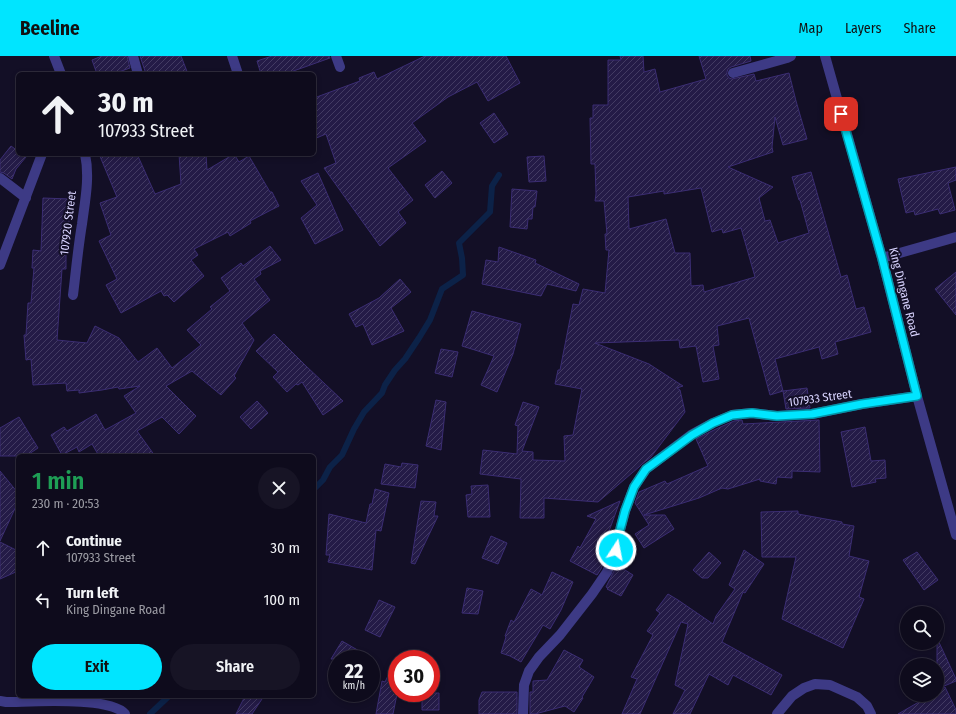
<!DOCTYPE html>
<html lang="en">
<head>
<meta charset="utf-8">
<style>
	:root { --surface:#0e0b1c; --page:#171425; --text:#f1f3f6; --muted:#9b9ba3; --line:#2e2b3b; --accent:#00e5ff }
	body { margin:0; font-family:"Fira Sans Condensed",sans-serif; background:var(--page); color:var(--text); height:100vh; display:flex; flex-direction:column; font-size:15px; white-space:nowrap }
	* { box-sizing:border-box; margin:0 }
	p { font-size:13px; color:var(--muted) }
	.icon { flex:none; width:22px; height:22px; fill:none; stroke:currentColor; stroke-width:2; stroke-linecap:round; stroke-linejoin:round }
	.map { position:relative; flex:1; overflow:hidden }
	.side { position:absolute; left:16px; top:398px; width:300px; height:244px; display:flex; flex-direction:column; background:var(--surface); border-radius:6px; box-shadow:0 2px 6px #0003,0 0 0 1px var(--line) }
	.side>* { flex:none }
	.top-card { position:absolute; left:16px; top:16px; width:300px; height:84px; border-radius:6px; box-shadow:0 2px 6px #0003,0 0 0 1px var(--line); background:#0e0b1c; color:var(--text); overflow:hidden }
	.buttons { position:absolute; left:900px; top:550px; display:grid; gap:8px }
	.buttons a { display:grid; place-items:center; width:44px; height:44px; border-radius:50%; background:var(--surface); box-shadow:0 2px 6px #0003,0 0 0 1px var(--line); font-size:20px }
	.speed { position:absolute; left:328px; top:594px; display:flex; gap:8px; font-size:20px; font-weight:700; text-align:center }
	.speed>* { display:grid; place-content:center; width:52px; height:52px; border-radius:50%; background:var(--surface); box-shadow:0 2px 6px #0003,0 0 0 1px var(--line); line-height:1 }
	.speed small { font-size:10px; font-weight:400 }
	.speed .limit { border:6px solid #d22; background:#fff; color:#111 }
	.pin { position:absolute; display:grid; place-items:center; width:34px; height:34px; color:#fff; margin:-17px; border-radius:8px; box-shadow:0 2px 6px #0006 }
	.me { position:absolute; width:44px; margin:-22px; rotate:11deg; stroke-linejoin:round; filter:drop-shadow(0 0 3px #0008) }
	.turn { display:flex; align-items:center; gap:14px; height:84px; padding:0 16px; font-size:18px }
	.turn .icon { width:52px; height:52px; stroke-width:2.5 }
	.turn b { display:block; font-size:28px; line-height:34px }
	.round { display:grid; place-items:center; flex:none; width:42px; height:42px; border-radius:21px; background:var(--page) }
	.overview { display:flex; align-items:center; justify-content:space-between; height:68px; padding:0 16px }
	h1 { font-size:24px; font-weight:600; line-height:30px; color:#1e9e55 }
	.action { display:flex; gap:8px; margin-top:auto; padding:8px 16px }
	.action a { flex:1; height:46px; border-radius:24px; background:var(--accent); color:#111; font-size:16px; font-weight:600; line-height:46px; text-align:center }
	.action a+a { background:var(--page); color:var(--text) }
	ul { padding:0; list-style:none }
	li { display:flex; align-items:center; gap:12px; height:52px; padding:0 16px }
	li div { flex:1 }
	li b { display:block; font-size:15px }
	li em { font-style:normal }
	header { display:flex; align-items:center; gap:24px; box-sizing:border-box; height:56px; padding:0 20px; background:var(--accent); color:#111 }
	header strong { font-size:19px }
	nav { display:flex; gap:22px; margin-inline-start:auto; font-size:14px }
	.map>svg:first-child { display:block }
</style>
</head>
<body>
<header>
<strong>Beeline</strong>
<nav><a>Map</a><a>Layers</a><a>Share</a></nav>
</header>
<div class="map">
<svg width="956" height="658" viewBox="0 0 956 658">
	<defs>
		<pattern id="building-hatch" width="6" height="6" patternUnits="userSpaceOnUse"><rect width="6" height="6" fill="#241b47"/><path d="M-1 1l2-2M0 6l6-6M5 7l2-2" fill="none" stroke="#433b63"/></pattern>
	</defs>
	<rect width="100%" height="100%" fill="#130f26"/>
	<g fill="none" stroke-linecap="round" stroke-linejoin="round">
		<!-- stream -->
		<path stroke="#0c2248" stroke-width="6" d="M 314,433 L 323,424 L 330,411 L 342,399 L 354,373 L 364,356 L 382,337 L 385,329 L 395,314 L 405,303 L 419,282 L 430,264 L 442,233 L 463,219 L 462,202 L 459,187 L 490,156 L 492,130 L 499,119
			M 150,658 L 169,640"/>
	</g>
	<!-- building -->
	<path fill="url(#building-hatch)" stroke="#3b2d73" fill-rule="evenodd" d="M 102,0 L 127,0 L 130,12 L 113,18 L 97,18 L 92,4 Z
		M 140,0 L 181,0 L 188,18 L 146,18 Z
		M 272,0 L 329,0 L 330,2 L 285,18 L 261,18 L 257,5 Z
		M 425,0 L 506,0 L 520,27 L 488,45 L 477,26 L 448,41 L 412,67 L 426,85 L 388,112 L 413,144 L 398,156 L 406,167 L 380,190 L 324,112 L 336,107 L 326,78 L 314,83 L 314,42 L 360,25 L 359,22 L 374,16 L 377,23 Z
		M 620,0 L 643,0 L 644,16 L 655,13 L 660,36 L 706,23 L 699,0 L 750,0 L 751,5 L 731,11 L 728,13 L 727,16 L 727,19 L 729,22 L 732,23 L 754,18 L 756,25 L 789,17 L 796,45 L 807,83 L 783,89 L 775,61 L 772,91 L 773,96 L 728,111 L 773,131 L 759,142 L 765,165 L 770,164 L 778,187 L 809,177 L 800,144 L 799,144 L 792,121 L 811,116 L 841,221 L 847,219 L 856,253 L 864,251 L 871,276 L 835,286 L 838,298 L 822,303 L 819,291 L 775,303 L 783,335 L 770,339 L 749,262 L 717,270 L 719,289 L 713,290 L 719,323 L 703,326 L 696,290 L 680,292 L 679,284 L 595,287 L 649,308 L 683,330 L 677,332 L 680,334 L 685,356 L 651,401 L 642,408 L 639,411 L 598,446 L 544,442 L 544,462 L 520,462 L 521,423 L 480,418 L 483,394 L 517,398 L 518,370 L 515,369 L 523,346 L 539,351 L 522,395 L 533,396 L 533,404 L 565,405 L 564,380 L 573,379 L 582,333 L 555,328 L 558,314 L 560,314 L 573,248 L 579,249 L 583,233 L 605,237 L 609,194 L 606,194 L 605,178 L 607,178 L 604,145 L 595,145 L 596,138 L 596,137 L 595,108 L 591,108 L 590,62 L 593,62 L 593,49 L 608,49 L 608,4 L 621,4 ZM 701,132 L 712,176 L 722,173 L 723,177 L 741,172 L 755,221 L 704,236 L 703,229 L 691,230 L 690,197 L 675,197 L 666,163 L 629,173 L 628,141 L 664,135 L 664,138 Z
		M 494,57 L 508,78 L 494,87 L 480,67 Z
		M 11,90 L 18,95 L 18,98 L 21,98 L 26,101 L 16,113 L 12,123 L 4,117 L 0,116 L 0,104 Z
		M 99,98 L 137,98 L 155,138 L 181,128 L 179,98 L 206,98 L 207,114 L 234,98 L 239,106 L 249,100 L 270,136 L 272,136 L 279,150 L 271,154 L 250,165 L 251,167 L 230,180 L 228,176 L 194,193 L 198,199 L 191,204 L 204,220 L 174,246 L 167,239 L 164,240 L 161,235 L 121,257 L 106,229 L 117,223 L 99,185 L 111,179 L 100,147 L 117,141 Z
		M 544,100 L 546,125 L 529,126 L 527,101 Z
		M 956,111 L 956,124 L 948,127 L 955,154 L 940,158 L 938,153 L 915,159 L 914,155 L 906,157 L 898,123 Z
		M 442,115 L 452,127 L 435,142 L 425,129 Z
		M 318,117 L 343,174 L 315,188 L 301,162 L 317,149 L 301,125 Z
		M 512,133 L 537,135 L 535,151 L 533,151 L 532,163 L 528,163 L 527,173 L 510,171 Z
		M 43,142 L 70,143 L 68,198 L 66,198 L 66,213 L 62,213 L 57,284 L 87,287 L 95,270 L 119,282 L 138,306 L 157,292 L 172,312 L 201,289 L 187,274 L 212,253 L 210,251 L 230,235 L 221,222 L 241,207 L 243,210 L 270,190 L 281,204 L 260,215 L 261,218 L 254,223 L 270,244 L 242,267 L 254,284 L 234,320 L 236,322 L 221,339 L 192,315 L 166,330 L 196,360 L 179,378 L 162,361 L 137,375 L 155,400 L 99,400 L 92,388 L 79,396 L 77,391 L 62,399 L 51,379 L 64,371 L 67,375 L 96,358 L 105,374 L 136,357 L 124,340 L 140,330 L 119,333 L 118,331 L 102,334 L 79,337 L 79,334 L 67,335 L 66,327 L 33,329 L 31,303 L 26,304 L 24,279 L 26,279 L 28,247 L 31,247 L 34,212 L 32,212 L 33,194 L 41,195 Z
		M 499,191 L 536,204 L 535,207 L 579,228 L 576,235 L 547,228 L 541,240 L 482,228 L 486,204 L 498,206 Z
		M 956,216 L 956,259 L 935,233 Z
		M 400,223 L 411,236 L 391,252 L 404,275 L 372,289 L 363,268 L 356,271 L 349,258 L 379,242 Z
		M 472,255 L 521,268 L 513,298 L 497,336 L 481,329 L 494,300 L 462,290 Z
		M 274,278 L 306,310 L 343,345 L 323,359 L 302,326 L 298,329 L 296,328 L 287,336 L 273,321 L 278,316 L 256,295 Z
		M 441,293 L 458,296 L 452,321 L 435,317 Z
		M 807,332 L 810,352 L 786,353 L 783,335 Z
		M 436,344 L 446,346 L 441,394 L 426,390 Z
		M 257,345 L 268,357 L 251,373 L 240,361 Z
		M 19,361 L 38,392 L 26,400 L 0,400 L 0,372 Z
		M 742,364 L 743,368 L 819,364 L 820,416 L 792,415 L 792,422 L 777,421 L 776,428 L 760,425 L 760,423 L 728,433 L 722,432 L 699,442 L 644,459 L 665,459 L 674,473 L 644,492 L 635,478 L 649,469 L 635,447 L 639,436 L 665,425 L 667,428 L 708,410 L 696,383 L 716,373 L 734,365 Z
		M 865,371 L 871,405 L 885,404 L 886,422 L 875,423 L 876,426 L 852,431 L 841,376 Z
		M 402,407 L 418,409 L 415,432 L 381,428 L 385,408 L 401,411 Z
		M 0,415 L 18,437 L 18,446 L 0,485 Z
		M 488,429 L 490,461 L 468,461 L 466,439 L 472,438 L 471,430 Z
		M 375,433 L 389,437 L 381,475 L 376,474 L 372,514 L 328,506 L 330,499 L 326,499 L 329,458 L 366,467 L 370,448 L 372,448 Z
		M 421,445 L 436,446 L 434,460 L 438,460 L 415,508 L 411,507 Z
		M 620,445 L 600,500 L 605,503 L 601,513 L 597,519 L 570,505 L 578,490 L 580,492 L 596,463 L 587,460 Z
		M 798,455 L 798,458 L 842,466 L 842,468 L 854,470 L 849,500 L 869,505 L 859,541 L 864,543 L 843,592 L 782,563 L 796,501 L 762,501 L 761,456 Z
		M 491,480 L 507,487 L 498,508 L 482,502 Z
		M 0,486 L 18,495 L 18,515 L 0,523 Z
		M 744,494 L 764,508 L 745,537 L 743,536 L 722,586 L 782,619 L 771,639 L 733,619 L 728,629 L 709,618 L 690,658 L 673,658 L 685,634 L 675,629 L 688,568 L 681,566 L 640,658 L 622,658 L 637,623 L 631,621 L 653,579 L 647,575 L 660,557 L 656,554 L 668,538 L 678,544 L 713,568 L 716,560 L 735,533 L 729,529 Z
		M 709,496 L 721,507 L 708,522 L 702,522 L 693,514 Z
		M 917,496 L 938,524 L 924,534 L 903,504 Z
		M 617,509 L 633,519 L 621,540 L 607,533 L 608,532 L 606,531 Z
		M 552,516 L 573,526 L 561,554 L 550,573 L 543,569 L 521,606 L 510,600 L 501,597 L 506,581 L 505,580 L 511,564 L 514,566 L 531,533 L 542,539 Z
		M 467,532 L 483,535 L 478,558 L 462,557 Z
		M 379,544 L 395,551 L 380,581 L 365,574 Z
		M 937,582 L 956,623 L 956,625 L 942,631 L 937,620 Z
		M 342,585 L 373,603 L 331,603 Z
		M 564,594 L 583,604 L 579,611 L 594,621 L 582,641 L 583,642 L 574,656 L 565,650 L 535,658 L 530,658 L 530,636 L 533,636 L 533,625 L 547,624 Z
		M 397,601 L 397,638 L 393,658 L 376,658 L 382,625 L 385,626 Z
		M 945,631 L 956,654 L 956,658 L 898,658 L 931,639 L 937,639 L 937,636 Z
		M 482,636 L 517,636 L 517,658 L 479,658 L 479,644 Z
		M 422,637 L 439,637 L 439,654 L 422,654 Z
		M 245,640 L 264,640 L 252,658 L 236,658 Z"/>
	<g fill="none" stroke-linecap="round" stroke-linejoin="round">
		<!-- minor -->
		<path stroke="#3d3a85" stroke-width="10" d="M 54,0 L 61,18
			M 133,0 L 138,18
			M 232,0 L 238,18
			M 336,0 L 340,11
			M 825,0 L 882,202 L 917,340 L 956,479
			M 733,17 L 787,2 L 791,0
			M 0,122 L 26,142
			M 882,202 L 956,181
			M 0,209 L 42,98
			M 73,239 C 76,215 78,192 82,168 C 85,145 90,121 85,98
			M 0,645 L 6,646 C 30,646 110,640 125,658
			M 523,658 L 524,629 L 529,615 L 539,601 L 560,579 L 592,538 L 607,516 L 616,494 L 620,474 L 625,455 L 634,431 L 646,413 L 691,379 L 713,367 L 732,359 L 752,357 L 777,360 L 812,358 L 862,348 L 917,340
			M 777,658 L 792,640 L 804,632 L 815,628 L 830,629 L 857,641 L 867,650 L 871,658"/>
	</g>
	<g fill="none" stroke-linecap="round" stroke-linejoin="round">
		<defs>
			<path id="route" d="M 616,494 L 620,474 L 625,455 L 634,431 L 646,413 L 692,379 L 713,367 L 732,359 L 752,357 L 777,360 L 812,358 L 862,348 L 917,340 L 882,202 L 841,58"/>
		</defs>
		<!-- route casing -->
		<use href="#route" stroke="#0095a6" stroke-width="10"/>
		<!-- route -->
		<use href="#route" stroke="#00e5ff" stroke-width="7"/>
	</g>
	<g text-anchor="middle" stroke-width="4" stroke-linejoin="round" paint-order="stroke">
		<!-- street labels -->
		<g font-size="12" fill="#d9d4ff" stroke="#130f26">
			<text transform="translate(68 167) rotate(-83)" y="4">107920 Street</text>
			<text transform="translate(904 236) rotate(76)" y="4">King Dingane Road</text>
			<text transform="translate(820 342) rotate(-8)" y="4">107933 Street</text>
		</g>
	</g>
</svg>
<div class="buttons">
<a><svg class="icon" aria-label="search" viewBox="0 0 24 24"><circle cx="10" cy="10" r="6"/><path d="M15 15l6 6"/></svg></a>
<a><svg class="icon" aria-label="layers" viewBox="0 0 24 24"><path d="M12 4l9 5-9 5-9-5zM3 14l9 5 9-5"/></svg></a>
</div>
<div class="speed"><div>22<small>km/h</small></div><div class="limit">30</div></div>
<div class="pin" style="left:841px;top:58px;background:#d93025"><svg class="icon" aria-label="arrive" viewBox="0 0 24 24"><path d="M6 21V4h12l-3 4 3 4H6"/></svg></div>
<svg class="me" style="left:616px;top:494px" viewBox="-20 -20 40 40"><circle r="17" fill="#00e5ff" stroke="#fff" stroke-width="3"/><path d="M0-11L8 9 0 5-8 9z" fill="#fff"/></svg>
<div class="top-card">
<div class="turn"><svg class="icon" aria-label="ahead" viewBox="0 0 24 24"><path d="M12 20V5M6 11l6-6 6 6"/></svg><div><b>30 m</b>107933 Street</div></div>
</div>
<section class="side">
<div class="overview"><div><h1>1 min</h1><p>230 m · 20:53</p></div><a class="round"><svg class="icon" aria-label="close" viewBox="0 0 24 24"><path d="M6 6l12 12M18 6L6 18"/></svg></a></div>
<ul>
<li><svg class="icon" aria-label="ahead" viewBox="0 0 24 24"><path d="M12 20V5M6 11l6-6 6 6"/></svg><div><b>Continue</b><p>107933 Street</p></div><em>30 m</em></li>
<li><svg class="icon" aria-label="left" viewBox="0 0 24 24"><path d="M17 20v-9H6M10 6l-5 5 5 5"/></svg><div><b>Turn left</b><p>King Dingane Road</p></div><em>100 m</em></li>
</ul>
<div class="action"><a>Exit</a><a>Share</a></div>
</section>
</div>
</body>
</html>
